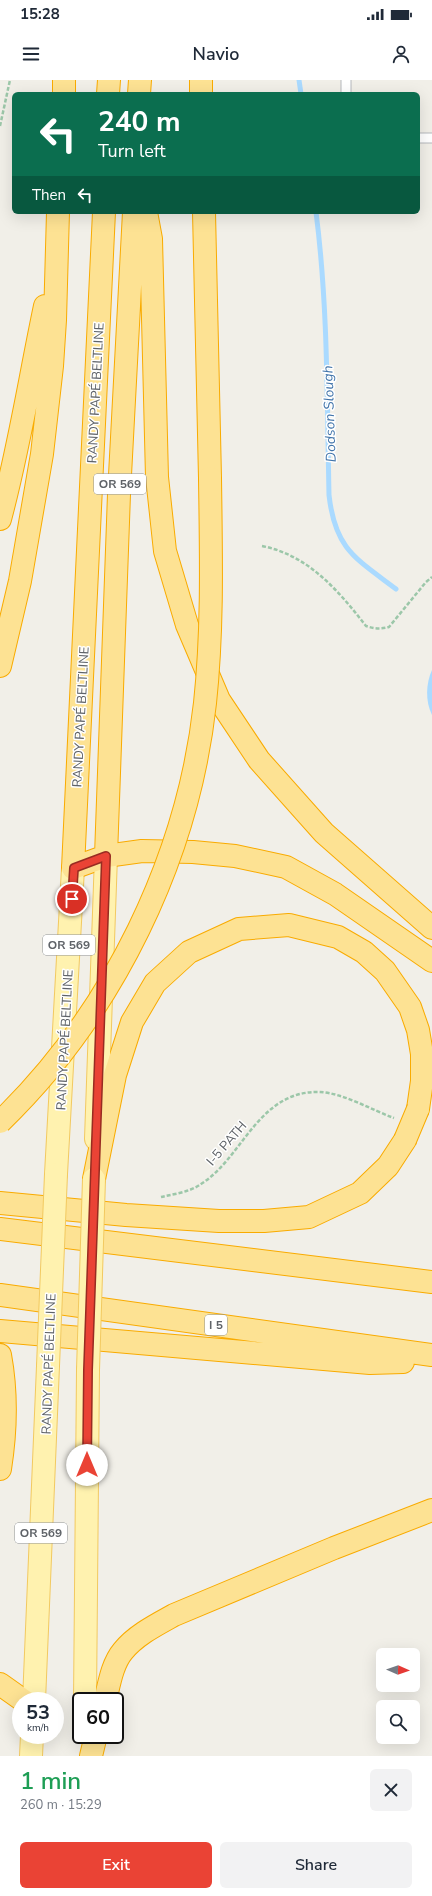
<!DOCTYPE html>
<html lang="en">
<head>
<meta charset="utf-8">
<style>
	:root { --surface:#fff; --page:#f2f2f3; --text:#1f2937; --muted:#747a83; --accent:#ea4335 }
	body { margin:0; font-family:"Nunito Sans",sans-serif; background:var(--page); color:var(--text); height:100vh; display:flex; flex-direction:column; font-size:15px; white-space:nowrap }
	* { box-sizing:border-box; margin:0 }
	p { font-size:13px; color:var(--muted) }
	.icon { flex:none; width:22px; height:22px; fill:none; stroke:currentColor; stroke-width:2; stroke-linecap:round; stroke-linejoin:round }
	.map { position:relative; height:1676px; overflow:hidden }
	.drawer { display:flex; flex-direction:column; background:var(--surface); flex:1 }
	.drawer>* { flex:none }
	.top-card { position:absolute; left:12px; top:12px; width:408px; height:122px; border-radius:6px; box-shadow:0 4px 16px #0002; background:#0b6e4f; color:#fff; overflow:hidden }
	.needle { width:26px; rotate:92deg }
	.controls { position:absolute; left:376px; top:1568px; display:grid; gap:8px }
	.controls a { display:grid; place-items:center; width:44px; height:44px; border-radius:6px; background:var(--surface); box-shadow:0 4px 16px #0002; font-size:20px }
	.speed { position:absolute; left:12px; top:1612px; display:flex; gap:8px; font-size:20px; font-weight:700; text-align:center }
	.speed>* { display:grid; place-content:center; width:52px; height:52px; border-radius:50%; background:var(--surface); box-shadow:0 4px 16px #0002; line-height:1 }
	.speed small { font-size:10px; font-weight:400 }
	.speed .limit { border:2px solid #111; border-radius:6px; background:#fff; color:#111 }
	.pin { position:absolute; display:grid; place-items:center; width:34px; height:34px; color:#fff; margin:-17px; border:2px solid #fff; border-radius:50%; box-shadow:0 1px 4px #0007 }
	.me { position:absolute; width:44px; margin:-22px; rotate:0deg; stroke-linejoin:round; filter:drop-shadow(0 0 3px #0008) }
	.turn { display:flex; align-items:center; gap:14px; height:84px; padding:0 20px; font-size:18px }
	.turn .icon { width:52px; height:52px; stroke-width:2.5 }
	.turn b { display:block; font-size:28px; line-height:34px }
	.then { display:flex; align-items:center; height:38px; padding:0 20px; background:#0003; gap:8px; font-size:15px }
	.round { display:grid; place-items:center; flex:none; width:42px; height:42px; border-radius:6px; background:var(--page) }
	.overview { display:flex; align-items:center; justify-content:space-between; height:68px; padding:0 20px }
	h1 { font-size:24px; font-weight:600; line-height:30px; color:#1e9e55 }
	.cta { display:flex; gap:8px; margin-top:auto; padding:8px 20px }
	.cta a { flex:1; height:46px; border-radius:6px; background:var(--accent); color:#fff; font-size:16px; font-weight:600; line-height:46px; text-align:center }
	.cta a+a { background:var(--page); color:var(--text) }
	.status { display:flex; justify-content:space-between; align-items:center; height:28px; padding:0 20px; background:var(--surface); direction:ltr }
	.status svg { height:11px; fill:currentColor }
	header { display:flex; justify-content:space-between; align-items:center; height:52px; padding:0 20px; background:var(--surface); font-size:18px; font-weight:600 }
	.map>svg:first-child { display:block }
</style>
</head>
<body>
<div class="status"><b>15:28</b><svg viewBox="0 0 49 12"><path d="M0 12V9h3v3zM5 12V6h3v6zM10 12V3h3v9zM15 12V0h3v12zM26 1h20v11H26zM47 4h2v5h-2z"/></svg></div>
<header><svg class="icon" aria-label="menu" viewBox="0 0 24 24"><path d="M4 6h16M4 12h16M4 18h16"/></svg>Navio<svg class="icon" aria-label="person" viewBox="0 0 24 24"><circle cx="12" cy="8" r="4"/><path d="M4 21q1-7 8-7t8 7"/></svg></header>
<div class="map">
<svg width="432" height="1676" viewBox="0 0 432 1676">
	<rect width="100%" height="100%" fill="#f1efe8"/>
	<!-- water -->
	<path fill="#aadaff" d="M 432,590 L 432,635 C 425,621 426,603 432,590 Z"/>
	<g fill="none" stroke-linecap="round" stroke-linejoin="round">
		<!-- stream -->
		<path stroke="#aadaff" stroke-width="5" d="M 299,0 L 301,14
			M 316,132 C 328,226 327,320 329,415 C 335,469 355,478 396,509"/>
		<defs>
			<path id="service" d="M 346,0 L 346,14
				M 418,58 L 432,58"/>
			<path id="primary" d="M 96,1059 L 106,776
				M 56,1094 L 73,788
				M 34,1621 L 48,1286
				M 85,1621 L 88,1290
				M 31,1676 L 32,1655"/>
			<path id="motorway" d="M 201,0 L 201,14
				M 64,14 L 64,0
				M 108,14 L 109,0
				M 139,14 L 140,0
				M 104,132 L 73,788 L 106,776 L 142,771 L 193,772 L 235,776 L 286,787 L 335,814 L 432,881
				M 146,132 L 151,159 L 157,397 L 165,471 L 187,545 L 219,620 L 259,680 L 324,753 L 432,848
				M 204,132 L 210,398
				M 0,439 C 19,369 30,297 45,226
				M 0,586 L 20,501 L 42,374 L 52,286 L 55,240 L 58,132
				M 106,776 L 119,414 L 134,132
				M 94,1099 L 115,995 L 132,942 L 155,903 L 189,872 L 239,849 L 289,845 L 338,857 L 364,872 L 385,891 L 410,927 L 418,950 L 422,974 L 422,1001 L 418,1029
				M 0,1123 L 126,1135 L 219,1141 L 264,1141 L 309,1137 L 360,1113 L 388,1086 L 405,1060
				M 0,1149 L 432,1202
				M 0,1215 L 432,1275
				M 0,1251 L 370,1283 L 403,1282
				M 0,1275 C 7,1313 6,1351 0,1389
				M 0,1604 L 24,1621
				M 105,1621 C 109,1605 112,1584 123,1571 C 136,1555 156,1545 174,1535 L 334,1468 L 432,1430
				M 91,1676 L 96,1655"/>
		</defs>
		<!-- service casing -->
		<use href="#service" stroke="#b5b8bc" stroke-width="11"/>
		<!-- primary casing -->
		<use href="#primary" stroke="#f2c960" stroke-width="24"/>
		<!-- motorway casing -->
		<use href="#motorway" stroke="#f9ab00" stroke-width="24"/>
		<!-- path -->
		<path stroke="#9cc7a9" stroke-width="2.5" stroke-dasharray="4 2" stroke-linecap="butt" d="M 0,46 L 10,0
			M 262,466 C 308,475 338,510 366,546 C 375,549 381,549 389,547 L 426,502 L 432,497
			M 161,1117 C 174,1114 190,1112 201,1104 C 243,1078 258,1010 320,1012 C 343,1013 372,1030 394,1038"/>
		<!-- service -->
		<use href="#service" stroke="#fff" stroke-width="9"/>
		<!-- primary -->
		<use href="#primary" stroke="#fff2af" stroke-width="22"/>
		<!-- motorway -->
		<use href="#motorway" stroke="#fde293" stroke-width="22"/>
		<defs>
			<path id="primary-bridge" d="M 48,1286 L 56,1094
				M 88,1290 L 94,1099"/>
			<path id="motorway-bridge" d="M 0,1042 C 113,933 188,778 205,623 C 213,548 211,473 210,398
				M 405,1060 L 418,1029"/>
		</defs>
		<!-- primary-bridge casing -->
		<use href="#primary-bridge" stroke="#f2c960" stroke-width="24" stroke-linecap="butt"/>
		<!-- motorway-bridge casing -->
		<use href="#motorway-bridge" stroke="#f9ab00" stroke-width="24" stroke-linecap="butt"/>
		<!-- primary-bridge -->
		<use href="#primary-bridge" stroke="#fff2af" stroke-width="22"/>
		<!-- motorway-bridge -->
		<use href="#motorway-bridge" stroke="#fde293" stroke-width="22"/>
	</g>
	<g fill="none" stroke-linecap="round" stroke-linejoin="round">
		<defs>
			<path id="route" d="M 72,819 L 74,788 L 106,776 L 88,1290 L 87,1385"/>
		</defs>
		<!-- route casing -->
		<use href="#route" stroke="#982c22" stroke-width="10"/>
		<!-- route -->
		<use href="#route" stroke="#ea4335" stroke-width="7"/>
	</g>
	<g text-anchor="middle" stroke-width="3" stroke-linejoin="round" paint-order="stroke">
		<!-- shield labels -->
		<g fill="#fff" stroke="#8f9295" stroke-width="1">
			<rect x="94" y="394" width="52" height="20" rx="3"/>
			<rect x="43" y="855" width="52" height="20" rx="3"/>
			<rect x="205" y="1235" width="22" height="20" rx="3"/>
			<rect x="15" y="1443" width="52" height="20" rx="3"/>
		</g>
		<g font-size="12" font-weight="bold" fill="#5f6368">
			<text x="120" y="408">OR 569</text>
			<text x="69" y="869">OR 569</text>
			<text x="216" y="1249">I 5</text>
			<text x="41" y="1457">OR 569</text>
		</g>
		<!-- street labels -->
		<g font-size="13" fill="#5f6368" stroke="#fff">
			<text transform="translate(95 313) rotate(-87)" y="5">RANDY PAPÉ BELTLINE</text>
			<text transform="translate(80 637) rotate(-87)" y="5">RANDY PAPÉ BELTLINE</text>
			<text transform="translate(64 960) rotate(-87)" y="5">RANDY PAPÉ BELTLINE</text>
			<text transform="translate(226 1063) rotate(-49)" y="5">I-5 PATH</text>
			<text transform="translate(48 1284) rotate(-88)" y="5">RANDY PAPÉ BELTLINE</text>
		</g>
		<!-- water labels -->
		<g font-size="14" font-style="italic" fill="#4174aa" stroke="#fff">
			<text transform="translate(329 334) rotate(-92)" y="5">Dodson Slough</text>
		</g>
	</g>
</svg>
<div class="controls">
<a><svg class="needle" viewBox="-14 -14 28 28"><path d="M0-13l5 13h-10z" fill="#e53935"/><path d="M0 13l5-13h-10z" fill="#747a83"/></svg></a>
<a><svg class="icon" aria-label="search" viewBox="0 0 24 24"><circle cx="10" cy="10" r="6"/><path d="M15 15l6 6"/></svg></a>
</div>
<div class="speed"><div>53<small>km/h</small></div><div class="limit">60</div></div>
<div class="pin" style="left:72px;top:819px;background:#d93025"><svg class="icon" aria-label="arrive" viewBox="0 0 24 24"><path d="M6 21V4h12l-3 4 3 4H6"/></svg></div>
<svg class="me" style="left:87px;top:1385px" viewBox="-20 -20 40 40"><circle r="19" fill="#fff"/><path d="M0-13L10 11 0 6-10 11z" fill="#ea4335"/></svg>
<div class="top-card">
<div class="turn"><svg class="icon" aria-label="left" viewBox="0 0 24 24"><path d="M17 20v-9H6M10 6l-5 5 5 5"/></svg><div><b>240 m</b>Turn left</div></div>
<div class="then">Then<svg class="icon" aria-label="left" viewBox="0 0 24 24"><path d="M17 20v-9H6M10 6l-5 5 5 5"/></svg></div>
</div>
</div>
<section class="drawer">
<div class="overview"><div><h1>1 min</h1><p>260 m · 15:29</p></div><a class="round"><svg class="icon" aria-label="close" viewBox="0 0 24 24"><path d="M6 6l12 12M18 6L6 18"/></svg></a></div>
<div class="cta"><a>Exit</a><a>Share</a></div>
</section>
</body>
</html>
